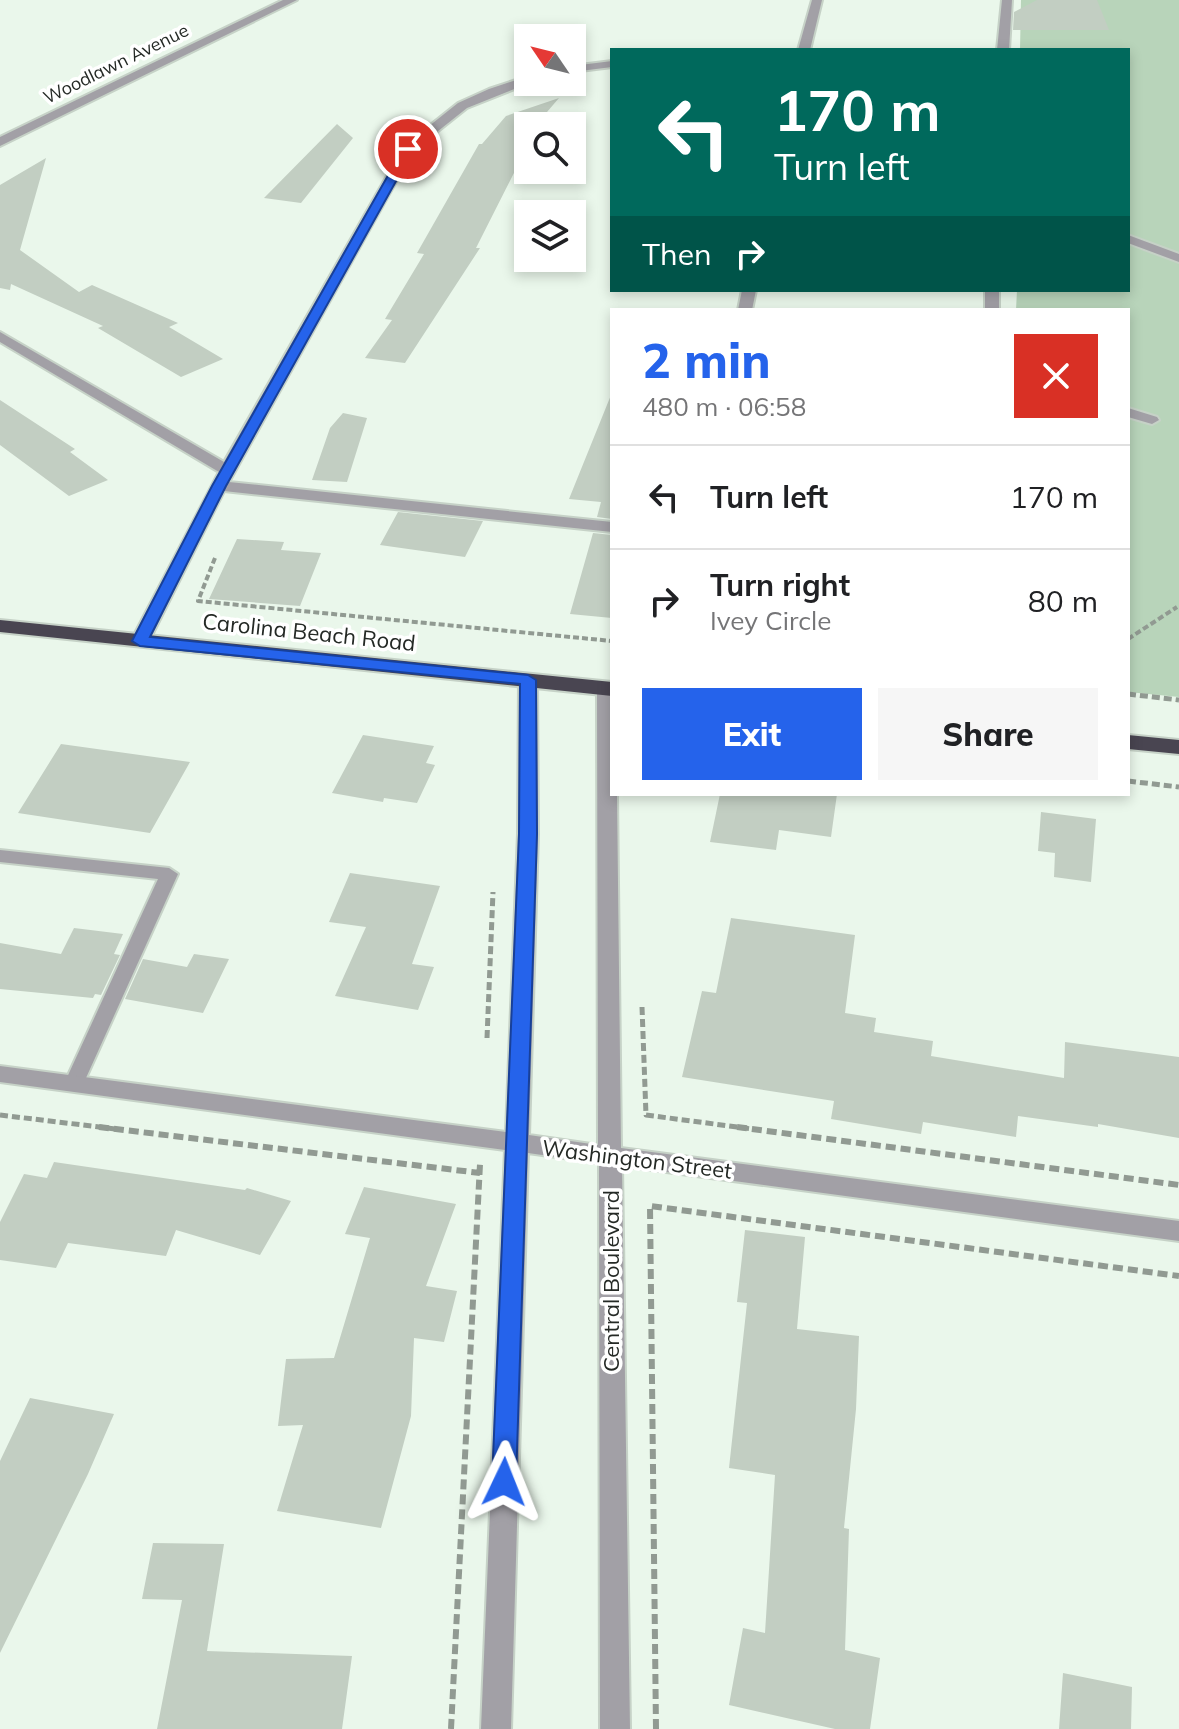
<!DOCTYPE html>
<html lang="en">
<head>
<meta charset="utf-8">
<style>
	:root { --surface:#fff; --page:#f6f6f6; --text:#202124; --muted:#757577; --line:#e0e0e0; --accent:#2563eb }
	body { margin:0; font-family:Mulish,sans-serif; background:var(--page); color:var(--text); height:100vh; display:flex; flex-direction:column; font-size:30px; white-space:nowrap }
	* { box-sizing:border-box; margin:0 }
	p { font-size:26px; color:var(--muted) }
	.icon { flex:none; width:44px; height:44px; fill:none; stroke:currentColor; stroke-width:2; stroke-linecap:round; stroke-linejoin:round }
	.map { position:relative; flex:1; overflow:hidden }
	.side { position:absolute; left:610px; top:308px; width:520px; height:488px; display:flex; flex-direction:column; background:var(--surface); border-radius:0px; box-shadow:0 4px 12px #0003 }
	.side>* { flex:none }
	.guide { position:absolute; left:610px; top:48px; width:520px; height:244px; border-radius:0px; box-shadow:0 4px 12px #0003; background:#00695c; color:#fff; overflow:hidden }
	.needle { width:52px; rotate:305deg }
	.buttons { position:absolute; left:514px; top:24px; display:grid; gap:16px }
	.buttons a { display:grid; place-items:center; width:72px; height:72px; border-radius:0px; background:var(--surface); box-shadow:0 4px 12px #0003; font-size:40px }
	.pin { position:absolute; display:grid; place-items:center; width:68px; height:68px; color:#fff; margin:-34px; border:4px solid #fff; border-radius:50%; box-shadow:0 2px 8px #0007 }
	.me { position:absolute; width:88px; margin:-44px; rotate:2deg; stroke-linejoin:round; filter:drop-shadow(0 0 6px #0008) }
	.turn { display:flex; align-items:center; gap:28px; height:168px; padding:0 32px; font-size:36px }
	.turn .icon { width:104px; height:104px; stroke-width:2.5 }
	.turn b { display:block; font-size:56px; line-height:68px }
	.then { display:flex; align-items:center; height:76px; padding:0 32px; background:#0003; gap:16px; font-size:30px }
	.round { display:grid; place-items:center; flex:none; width:84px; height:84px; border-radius:0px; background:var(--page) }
	.overview { display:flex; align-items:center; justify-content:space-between; height:136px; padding:0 32px }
	h1 { font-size:48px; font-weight:800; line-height:60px; color:var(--accent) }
	.cta { display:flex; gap:16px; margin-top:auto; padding:16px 32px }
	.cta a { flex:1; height:92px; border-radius:0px; background:var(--accent); color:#fff; font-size:32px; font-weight:800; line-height:92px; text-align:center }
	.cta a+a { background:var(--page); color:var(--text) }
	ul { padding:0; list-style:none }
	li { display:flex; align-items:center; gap:24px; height:104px; padding:0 32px; border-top:2px solid var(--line) }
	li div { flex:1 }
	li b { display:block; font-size:30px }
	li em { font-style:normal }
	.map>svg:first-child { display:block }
</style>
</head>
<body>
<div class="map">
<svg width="1179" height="1729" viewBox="0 0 1179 1729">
	<rect width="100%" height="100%" fill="#eaf7eb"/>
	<!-- green -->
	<path fill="#b8d4ba" d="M 1021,0 L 1179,0 L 1179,697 L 1128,692 L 1128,310 L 1016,310 L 1017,290 L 1128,290 L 1128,50 L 1020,50 Z"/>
	<!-- building -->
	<path fill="#c2cec2" d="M 1037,0 L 1097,0 L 1109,30 L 1013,30 L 1014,12 Z
		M 559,98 L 535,126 L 528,126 L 528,168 L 517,167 L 476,248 L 480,248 L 405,363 L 365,358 L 392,320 L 385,319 L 424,254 L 417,253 L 479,144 L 482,144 L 506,116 Z
		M 337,124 L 353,138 L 301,203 L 264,198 Z
		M 46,158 L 20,250 L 79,292 L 92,285 L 178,323 L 169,327 L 223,359 L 181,377 L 98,328 L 103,326 L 11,284 L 10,290 L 0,288 L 0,185 Z
		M 611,395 L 612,396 L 612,519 L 597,517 L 601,502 L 569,499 Z
		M 0,400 L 75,449 L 70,452 L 108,480 L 69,496 L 0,445 Z
		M 343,413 L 367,418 L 347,482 L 312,480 L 330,428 Z
		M 398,512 L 483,521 L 465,557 L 380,545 Z
		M 593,533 L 612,535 L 612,618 L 570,614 Z
		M 237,539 L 284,542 L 281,550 L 321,553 L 300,606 L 209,599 Z
		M 363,735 L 434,746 L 426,763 L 435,765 L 417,803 L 384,798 L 383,802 L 332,793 Z
		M 61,744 L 190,762 L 150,833 L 18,813 Z
		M 720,794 L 837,794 L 831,837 L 779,830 L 776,850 L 710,842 Z
		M 1041,812 L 1096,819 L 1091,882 L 1054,877 L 1055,853 L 1038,851 Z
		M 350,873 L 440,886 L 412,964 L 434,967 L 418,1010 L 335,996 L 366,927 L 329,922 Z
		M 731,918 L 855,935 L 845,1013 L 876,1018 L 874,1032 L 933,1041 L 931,1056 L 1064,1078 L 1065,1042 L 1179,1057 L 1179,1138 L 1098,1124 L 1098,1127 L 1018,1116 L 1016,1137 L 923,1122 L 921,1134 L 831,1119 L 834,1101 L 682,1077 L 702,991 L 716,993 Z
		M 74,928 L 123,934 L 114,954 L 120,955 L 101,995 L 95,994 L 93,998 L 0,989 L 0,943 L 61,954 Z
		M 194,954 L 229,959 L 203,1013 L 125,999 L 143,959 L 187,967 Z
		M 54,1162 L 245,1190 L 247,1188 L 291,1201 L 260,1255 L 176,1230 L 166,1256 L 68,1243 L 56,1268 L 0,1260 L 0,1222 L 24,1174 L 47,1178 Z
		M 364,1187 L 456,1204 L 426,1286 L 457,1291 L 444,1342 L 414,1338 L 411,1416 L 381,1528 L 277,1511 L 303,1425 L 278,1426 L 286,1359 L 334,1358 L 370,1238 L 345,1234 Z
		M 745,1230 L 805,1237 L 797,1329 L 859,1336 L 856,1409 L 844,1528 L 849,1529 L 845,1650 L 880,1658 L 870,1729 L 835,1729 L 729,1705 L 743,1628 L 765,1633 L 775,1475 L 729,1468 L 747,1303 L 737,1302 Z
		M 30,1398 L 114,1414 L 88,1474 L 0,1653 L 0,1461 Z
		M 153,1543 L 224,1544 L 207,1651 L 352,1656 L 342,1729 L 157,1729 L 182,1600 L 142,1599 Z
		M 1063,1673 L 1132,1687 L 1131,1729 L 1059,1729 Z"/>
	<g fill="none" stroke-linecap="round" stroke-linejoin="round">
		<defs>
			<path id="lane" d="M 1128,235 L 1179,254 L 1179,262 L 1128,243 Z
				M 1128,408 L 1157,417 L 1159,420 L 1152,424 L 1128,417 Z
				M 0,850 L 169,868 L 178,874 L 81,1089 L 67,1089 L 64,1084 L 158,879 L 0,862 Z"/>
			<path id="street" d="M 283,0 L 297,0 L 0,146 L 0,137 Z
				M 812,0 L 822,0 L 810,50 L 798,50 Z
				M 1002,0 L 1012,0 L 1009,50 L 997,50 Z
				M 612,61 L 612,67 L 572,72 L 572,66 Z
				M 528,76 L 528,82 L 532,82 L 467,108 L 413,151 L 229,482 L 612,522 L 612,532 L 224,491 L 149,641 L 146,645 L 134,645 L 131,641 L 219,472 L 0,342 L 0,332 L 224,462 L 404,146 L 458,103 L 489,89 Z
				M 742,290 L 756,290 L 752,310 L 738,310 Z
				M 985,290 L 999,290 L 999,310 L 985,310 Z
				M 528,674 L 537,680 L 538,834 L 529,1135 L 598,1145 L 597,688 L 606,682 L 612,684 L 612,794 L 617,794 L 621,1148 L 1179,1221 L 1179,1241 L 622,1166 L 630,1729 L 600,1729 L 599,1163 L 528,1153 L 511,1729 L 481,1729 L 505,1150 L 0,1082 L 0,1066 L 506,1132 L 518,834 L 519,680 Z"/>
			<path id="highway" d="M 0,620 L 612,682 L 612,696 L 0,632 Z
				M 1128,735 L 1179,740 L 1179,754 L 1128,749 Z"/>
		</defs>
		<!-- lane casing -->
		<use href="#lane" stroke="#c6d2c7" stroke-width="4"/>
		<!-- street casing -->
		<use href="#street" stroke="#c6d2c7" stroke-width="4"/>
		<!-- highway casing -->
		<use href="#highway" stroke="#c6d2c7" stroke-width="4"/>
		<!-- path-far2 -->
		<path stroke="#919a92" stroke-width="4" stroke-dasharray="6 3" stroke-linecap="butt" d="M 215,558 L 198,601 L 612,641
			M 1128,639 L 1177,607"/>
		<!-- path-far1 -->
		<path stroke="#919a92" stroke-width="5" stroke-dasharray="8 4" stroke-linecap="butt" d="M 1128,694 L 1179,700
			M 1128,781 L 1179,787
			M 642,1007 L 646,1115 L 752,1129
			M 487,1038 L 493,892
			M 0,1115 L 116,1129"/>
		<!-- path -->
		<path stroke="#919a92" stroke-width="6" stroke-dasharray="10 5" stroke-linecap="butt" d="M 99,1127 L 480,1173
			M 737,1127 L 1179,1185
			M 451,1729 L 480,1164
			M 656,1729 L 650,1206 L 1179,1276"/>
		<!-- lane -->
		<use href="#lane" fill="#a2a0a6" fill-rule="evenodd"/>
		<!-- street -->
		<use href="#street" fill="#a2a0a6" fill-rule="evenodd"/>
		<!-- highway -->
		<use href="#highway" fill="#494551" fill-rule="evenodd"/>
	</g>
	<!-- route -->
	<path fill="#2563eb" stroke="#184099" stroke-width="2" d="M 408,146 L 414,149 L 226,486 L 150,637 L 528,675 L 536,680 L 537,834 L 516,1482 L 513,1490 L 504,1493 L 496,1490 L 492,1482 L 519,834 L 520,684 L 140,646 L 132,641 L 212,486 L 403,149 Z"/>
	<g text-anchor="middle" stroke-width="7" stroke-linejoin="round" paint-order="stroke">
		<!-- far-street labels -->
		<g font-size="18" fill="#242925" stroke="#fff">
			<text transform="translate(116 64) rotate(-26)" y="6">Woodlawn Avenue</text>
		</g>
		<!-- street labels -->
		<g font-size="22" fill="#242925" stroke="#fff">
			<text transform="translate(309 632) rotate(6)" y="8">Carolina Beach Road</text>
			<text transform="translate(637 1159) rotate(7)" y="8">Washington Street</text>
			<text transform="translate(611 1281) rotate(-90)" y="8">Central Boulevard</text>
		</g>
	</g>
</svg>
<div class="buttons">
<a><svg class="needle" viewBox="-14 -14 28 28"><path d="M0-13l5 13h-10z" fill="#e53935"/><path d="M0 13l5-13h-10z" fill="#757577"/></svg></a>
<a><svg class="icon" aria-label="search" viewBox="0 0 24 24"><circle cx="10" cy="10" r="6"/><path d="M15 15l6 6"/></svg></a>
<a><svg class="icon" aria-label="layers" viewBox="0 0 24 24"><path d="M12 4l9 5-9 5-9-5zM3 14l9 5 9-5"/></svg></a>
</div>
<div class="pin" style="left:408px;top:149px;background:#d93025"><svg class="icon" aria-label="arrive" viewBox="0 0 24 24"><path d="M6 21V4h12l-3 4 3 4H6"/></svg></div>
<svg class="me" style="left:504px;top:1482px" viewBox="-20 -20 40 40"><path d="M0-17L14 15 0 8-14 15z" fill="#2563eb" stroke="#fff" stroke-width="4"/></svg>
<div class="guide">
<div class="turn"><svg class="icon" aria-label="left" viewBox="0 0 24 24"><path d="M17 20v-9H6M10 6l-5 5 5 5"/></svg><div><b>170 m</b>Turn left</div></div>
<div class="then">Then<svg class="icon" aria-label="right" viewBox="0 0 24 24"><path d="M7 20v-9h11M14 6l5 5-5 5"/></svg></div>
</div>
<section class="side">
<div class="overview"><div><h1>2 min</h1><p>480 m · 06:58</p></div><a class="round" style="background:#d93025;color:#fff"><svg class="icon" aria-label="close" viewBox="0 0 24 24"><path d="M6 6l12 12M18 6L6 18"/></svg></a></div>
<ul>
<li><svg class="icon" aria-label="left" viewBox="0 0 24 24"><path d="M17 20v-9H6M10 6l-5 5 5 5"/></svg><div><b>Turn left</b></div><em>170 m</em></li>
<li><svg class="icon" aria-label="right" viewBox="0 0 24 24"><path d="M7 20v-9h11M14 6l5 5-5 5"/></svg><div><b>Turn right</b><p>Ivey Circle</p></div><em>80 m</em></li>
</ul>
<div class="cta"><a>Exit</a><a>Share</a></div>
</section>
</div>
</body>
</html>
